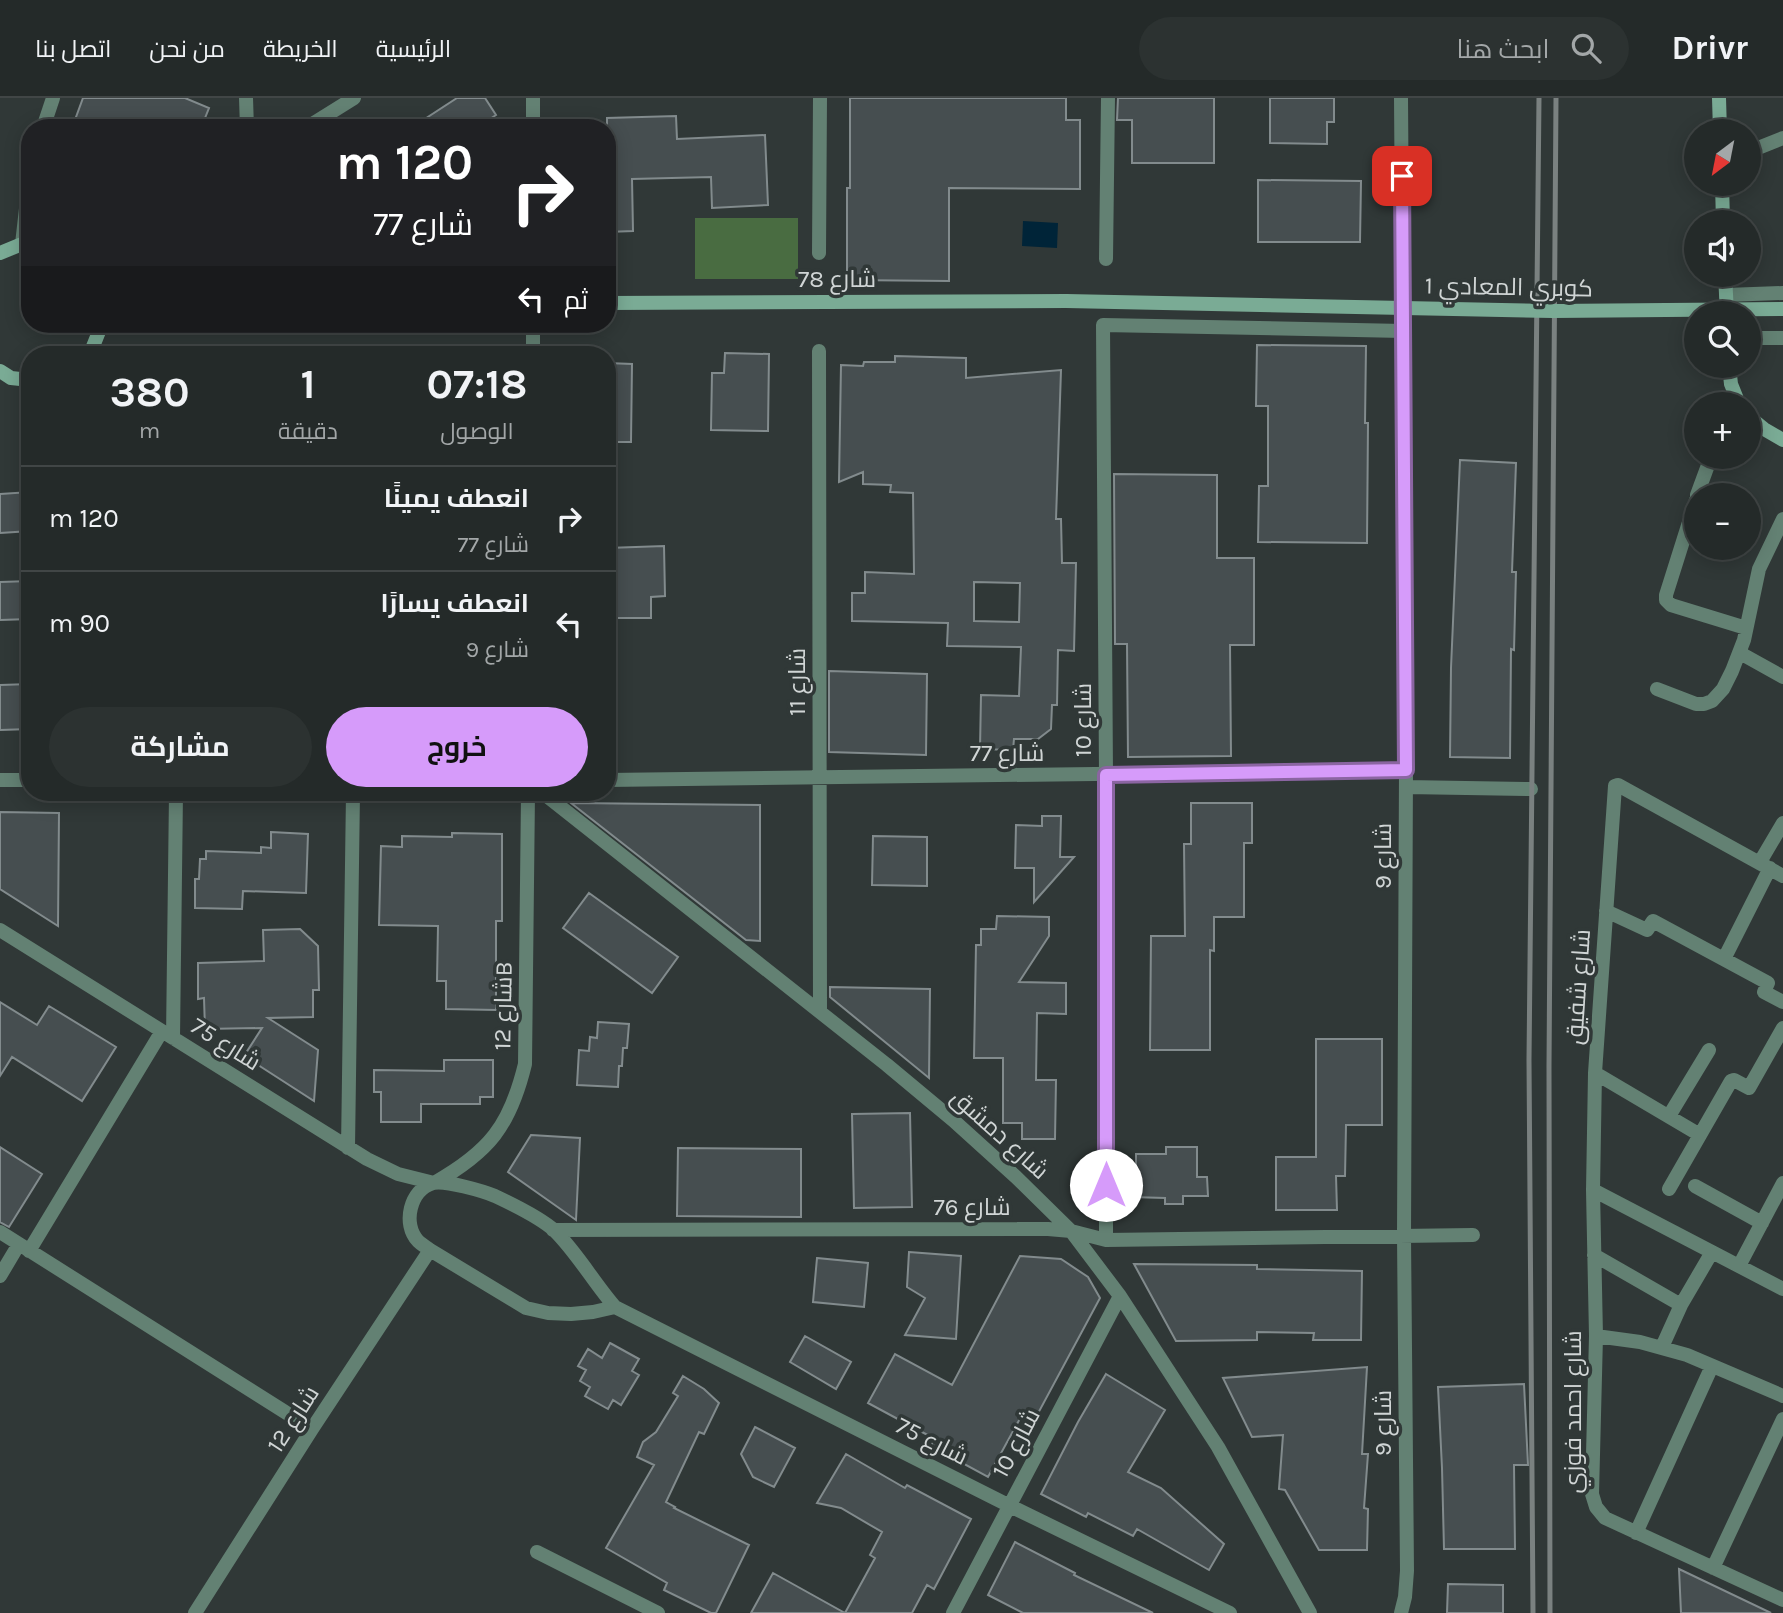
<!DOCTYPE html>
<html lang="ar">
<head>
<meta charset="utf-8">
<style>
	:root { --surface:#242a29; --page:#2c3231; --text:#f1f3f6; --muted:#a3a7a8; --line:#414646; --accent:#d69bfa }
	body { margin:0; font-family:Karla,Cairo,sans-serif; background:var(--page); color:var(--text); direction:rtl; height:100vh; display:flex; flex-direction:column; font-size:26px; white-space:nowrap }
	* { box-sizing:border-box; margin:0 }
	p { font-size:23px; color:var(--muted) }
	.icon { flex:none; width:38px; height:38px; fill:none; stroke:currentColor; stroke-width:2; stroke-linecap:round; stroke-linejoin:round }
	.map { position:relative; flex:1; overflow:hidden; direction:ltr }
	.panel { position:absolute; left:21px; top:248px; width:595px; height:455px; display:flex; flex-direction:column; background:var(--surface); border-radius:28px; box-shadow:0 4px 18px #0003,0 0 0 2px var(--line); direction:rtl }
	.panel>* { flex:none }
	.banner { position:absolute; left:21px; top:21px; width:595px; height:214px; border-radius:28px; box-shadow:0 4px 18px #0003,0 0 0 2px var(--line); direction:rtl; background:#202124; color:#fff; overflow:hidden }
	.needle { width:46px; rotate:212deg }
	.tools { position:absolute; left:1684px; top:21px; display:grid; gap:14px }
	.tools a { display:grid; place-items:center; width:77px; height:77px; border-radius:50%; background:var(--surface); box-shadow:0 4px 18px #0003,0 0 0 2px var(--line); font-size:35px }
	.pin { position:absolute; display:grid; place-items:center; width:60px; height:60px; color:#fff; margin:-30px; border-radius:14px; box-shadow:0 4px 10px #0006 }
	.me { position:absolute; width:77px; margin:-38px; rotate:0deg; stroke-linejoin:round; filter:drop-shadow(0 0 5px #0008) }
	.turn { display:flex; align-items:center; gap:24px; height:147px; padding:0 28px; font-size:32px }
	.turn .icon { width:91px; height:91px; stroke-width:2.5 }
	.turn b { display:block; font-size:49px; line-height:60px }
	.then { display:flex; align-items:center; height:66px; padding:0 28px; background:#0003; gap:14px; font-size:26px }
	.eta { display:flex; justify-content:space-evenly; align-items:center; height:119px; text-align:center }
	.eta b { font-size:42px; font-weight:700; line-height:49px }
	.button { display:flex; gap:14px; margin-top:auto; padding:14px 28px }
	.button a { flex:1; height:80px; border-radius:42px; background:var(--accent); color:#111; font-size:28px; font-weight:700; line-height:80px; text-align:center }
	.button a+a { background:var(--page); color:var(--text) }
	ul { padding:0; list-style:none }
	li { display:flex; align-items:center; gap:21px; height:105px; padding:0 28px; border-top:2px solid var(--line) }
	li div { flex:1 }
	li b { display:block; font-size:26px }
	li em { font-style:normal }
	header { display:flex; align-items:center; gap:42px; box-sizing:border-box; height:98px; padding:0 35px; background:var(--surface); border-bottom:2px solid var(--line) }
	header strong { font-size:33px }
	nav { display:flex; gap:38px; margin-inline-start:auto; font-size:24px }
	.search { width:490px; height:63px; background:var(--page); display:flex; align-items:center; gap:18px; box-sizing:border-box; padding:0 24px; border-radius:38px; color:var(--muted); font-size:26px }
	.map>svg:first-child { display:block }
</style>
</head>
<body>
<header>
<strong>Drivr</strong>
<div class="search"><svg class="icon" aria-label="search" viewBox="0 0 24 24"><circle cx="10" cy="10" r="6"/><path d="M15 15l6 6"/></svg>ابحث هنا</div>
<nav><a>الرئيسية</a><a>الخريطة</a><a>من نحن</a><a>اتصل بنا</a></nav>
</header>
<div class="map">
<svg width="1783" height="1515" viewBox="0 0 1783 1515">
	<rect width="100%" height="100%" fill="#303837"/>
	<!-- green -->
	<path fill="#496c41" d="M 695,120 L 798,120 L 798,181 L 695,181 Z"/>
	<!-- water -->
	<path fill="#002438" d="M 1023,123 L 1058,125 L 1057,150 L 1022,148 Z"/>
	<!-- building -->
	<path fill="#464e50" stroke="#828b8d" stroke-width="2" fill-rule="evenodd" d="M 83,0 L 185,0 L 209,10 L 201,30 L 72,30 Z
		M 457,0 L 485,0 L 496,17 L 490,21 L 496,30 L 411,30 Z
		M 850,0 L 1066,0 L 1066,22 L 1080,22 L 1080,91 L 949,90 L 949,183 L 847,182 L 847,90 L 850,90 Z
		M 1118,0 L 1214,0 L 1214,65 L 1132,65 L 1132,22 L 1117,22 Z
		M 1270,0 L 1334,0 L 1334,24 L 1327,24 L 1327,46 L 1270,45 Z
		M 676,18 L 677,41 L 765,37 L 768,107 L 712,110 L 711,79 L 632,81 L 633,133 L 607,134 L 607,20 Z
		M 1258,82 L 1361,83 L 1360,144 L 1258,144 Z
		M 1257,247 L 1366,248 L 1365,325 L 1368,325 L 1367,445 L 1258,444 L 1259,388 L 1268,388 L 1268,308 L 1256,308 Z
		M 725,255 L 769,256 L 768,333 L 711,332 L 712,275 L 724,275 Z
		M 895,258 L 966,260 L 966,280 L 1061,272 L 1056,421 L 1061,421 L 1062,465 L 1076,465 L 1074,553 L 1058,552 L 1057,607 L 1052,607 L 1051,631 L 1038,641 L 1014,641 L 1013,652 L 980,651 L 981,597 L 1019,598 L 1021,549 L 947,548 L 948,525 L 852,523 L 852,495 L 865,495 L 865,474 L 914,476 L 913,395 L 890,394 L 891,387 L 863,386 L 863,374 L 839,384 L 841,267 L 863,268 L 864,264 L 895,264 ZM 974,484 L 1020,485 L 1019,524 L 974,523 Z
		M 607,265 L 632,266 L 631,344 L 607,344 Z
		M 1460,362 L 1516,365 L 1512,474 L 1516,474 L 1514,552 L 1511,551 L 1510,660 L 1450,659 L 1451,570 Z
		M 1114,376 L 1217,377 L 1217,460 L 1254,460 L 1254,547 L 1230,547 L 1231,658 L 1128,659 L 1127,546 L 1115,546 Z
		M 30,394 L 30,433 L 0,435 L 0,396 Z
		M 664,448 L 665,498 L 651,499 L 651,520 L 607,520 L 607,450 Z
		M 30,483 L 30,521 L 0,522 L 0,484 Z
		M 829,573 L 927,576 L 926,657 L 829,654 Z
		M 30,586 L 30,631 L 0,632 L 0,587 Z
		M 571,705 L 760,707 L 760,843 L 746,842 Z
		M 1191,705 L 1252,705 L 1252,745 L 1244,745 L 1244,819 L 1214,819 L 1214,853 L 1210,852 L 1210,952 L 1150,952 L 1151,838 L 1185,838 L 1184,746 L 1191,746 Z
		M 0,714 L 59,715 L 58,828 L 0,791 Z
		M 1042,718 L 1061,718 L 1060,759 L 1074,759 L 1034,804 L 1034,770 L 1015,770 L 1016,727 L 1042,728 Z
		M 271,734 L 308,736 L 306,795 L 243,793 L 242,811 L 195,810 L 195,781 L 199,781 L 200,761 L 206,761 L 206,753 L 261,755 L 261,749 L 271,750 Z
		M 452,735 L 502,736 L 502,823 L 496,823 L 496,912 L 446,911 L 446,883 L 437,883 L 438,828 L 379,827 L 381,748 L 402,749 L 402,738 L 452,739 Z
		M 873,738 L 927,739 L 927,788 L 872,787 Z
		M 589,795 L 678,859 L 652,895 L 563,830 Z
		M 997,818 L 1049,819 L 1049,838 L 1019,884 L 1066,885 L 1066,916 L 1037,915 L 1036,982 L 1056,982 L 1055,1041 L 1022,1041 L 1022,1025 L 1003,1025 L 1003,960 L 974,960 L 976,847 L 981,847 L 981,831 L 996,831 Z
		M 300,831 L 318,848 L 319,892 L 313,892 L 313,919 L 268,920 L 318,952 L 314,1003 L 244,958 L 262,930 L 205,931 L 204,900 L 198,901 L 198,865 L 264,863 L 263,832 Z
		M 830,889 L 930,891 L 929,980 L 830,899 Z
		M 0,904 L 37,927 L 49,908 L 116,949 L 82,1003 L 12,959 L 0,978 Z
		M 598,924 L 629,926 L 627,950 L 623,950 L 622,968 L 619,968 L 618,989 L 577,987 L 579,952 L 589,953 L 590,939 L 597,940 Z
		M 1316,941 L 1382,941 L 1382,1027 L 1346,1027 L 1345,1078 L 1336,1078 L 1337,1112 L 1276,1112 L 1276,1059 L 1316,1059 Z
		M 444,962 L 493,962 L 493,999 L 480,999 L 480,1006 L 421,1006 L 421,1024 L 381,1024 L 381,994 L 374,994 L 374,972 L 444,973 Z
		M 910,1015 L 912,1109 L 854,1110 L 852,1016 Z
		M 531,1037 L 580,1040 L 576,1122 L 508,1074 Z
		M 0,1049 L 42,1076 L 9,1129 L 0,1124 Z
		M 1166,1049 L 1197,1049 L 1197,1079 L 1207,1079 L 1208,1098 L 1183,1098 L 1183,1106 L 1165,1106 L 1165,1100 L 1131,1099 L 1130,1082 L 1136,1082 L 1136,1056 L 1166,1056 Z
		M 678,1050 L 801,1051 L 801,1119 L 677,1118 Z
		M 909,1154 L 961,1158 L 956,1241 L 905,1237 L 925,1200 L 907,1189 Z
		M 1020,1158 L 1061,1161 L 1088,1179 L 1100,1200 L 1035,1321 L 1023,1315 L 988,1379 L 931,1348 L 935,1341 L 868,1305 L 895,1256 L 952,1287 Z
		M 817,1160 L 868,1165 L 864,1209 L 813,1204 Z
		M 1134,1166 L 1257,1167 L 1257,1171 L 1362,1173 L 1361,1242 L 1313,1242 L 1314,1235 L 1257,1234 L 1257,1242 L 1176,1243 Z
		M 805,1238 L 851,1264 L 836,1291 L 790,1264 Z
		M 610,1245 L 639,1261 L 632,1273 L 639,1277 L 621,1307 L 613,1302 L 608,1311 L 585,1298 L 590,1289 L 580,1283 L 586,1272 L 578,1268 L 588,1251 L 602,1260 Z
		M 1367,1269 L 1362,1356 L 1368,1356 L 1364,1410 L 1368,1411 L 1367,1452 L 1319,1452 L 1285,1392 L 1279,1391 L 1283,1337 L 1252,1339 L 1223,1280 Z
		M 1106,1276 L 1165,1312 L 1128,1374 L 1161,1390 L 1224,1446 L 1209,1472 L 1137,1431 L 1133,1438 L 1088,1415 L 1086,1419 L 1041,1396 L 1078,1324 Z
		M 683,1278 L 704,1291 L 719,1305 L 704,1336 L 699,1334 L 666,1404 L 675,1409 L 674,1410 L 749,1447 L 716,1515 L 711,1515 L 664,1492 L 667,1485 L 606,1450 L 654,1367 L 637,1359 L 643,1344 L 656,1334 L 678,1298 L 673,1295 Z
		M 1524,1286 L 1528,1367 L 1514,1367 L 1515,1451 L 1444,1451 L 1442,1370 L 1438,1289 Z
		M 755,1329 L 795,1350 L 774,1389 L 753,1379 L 741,1356 Z
		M 846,1356 L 905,1390 L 907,1387 L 971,1421 L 934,1491 L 927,1487 L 912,1515 L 751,1515 L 773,1475 L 845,1515 L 875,1460 L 870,1457 L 882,1434 L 841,1410 L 817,1405 Z
		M 1015,1444 L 1075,1475 L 1074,1477 L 1153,1515 L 1023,1515 L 988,1497 Z
		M 1679,1471 L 1771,1515 L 1681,1515 Z
		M 1448,1486 L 1503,1487 L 1503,1515 L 1447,1515 Z"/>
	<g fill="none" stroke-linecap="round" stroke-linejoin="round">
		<!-- street -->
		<path stroke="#638173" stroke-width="14" d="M 246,0 L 247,30
			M 533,0 L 533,30
			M 43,30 L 53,0
			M 306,30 L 354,0
			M 1748,54 L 1783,40
			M 22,146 L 30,75
			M 819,155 L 820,0
			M 1106,161 L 1108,0
			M 1726,197 L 1783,195
			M 1748,240 L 1783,240
			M 819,253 L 820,914
			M 533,257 L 533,236
			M 1697,397 L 1711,359
			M 1696,402 L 1666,497 L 1666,502 L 1671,507 L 1746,530
			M 1740,555 L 1783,579
			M 1657,591 L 1696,606 L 1704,606 L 1712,603 L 1723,591 L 1732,573 L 1744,542 L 1759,471 L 1783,421
			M 0,682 L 30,682
			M 607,682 L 1406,672
			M 1406,689 L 1531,691
			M 543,695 L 887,967 L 953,1022 L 1016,1079 L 1071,1133 L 1120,1198 L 1218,1349 L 1310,1515
			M 1760,764 L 1783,725
			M 1783,778 L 1618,687 L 1615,688 L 1595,975 L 1593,1092 L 1596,1238 L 1592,1396 L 1596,1409 L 1605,1420 L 1783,1502
			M 1606,813 L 1647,832 L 1653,823 L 1768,885 L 1764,894 L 1783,904
			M 0,832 L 367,1061 L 398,1076 L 434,1085 C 489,1054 510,1028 525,966 L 528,695
			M 1724,861 L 1770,770
			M 173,940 L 176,695
			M 1595,975 L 1700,1037
			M 1669,1018 L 1709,952
			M 348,1050 L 353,695
			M 1695,1088 L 1762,1125
			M 1669,1091 L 1731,983 L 1734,982 L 1749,990 L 1783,930
			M 1593,1092 L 1783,1191
			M 553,1132 L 1048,1131 L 1071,1133 L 1106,1142 L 1473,1137
			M 0,1134 L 312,1331
			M 1106,1142 L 1106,677 L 1103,227 L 1404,233
			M 29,1153 L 162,933
			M 1594,1157 L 1681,1207
			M 1739,1168 L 1783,1085
			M 0,1178 L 19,1146
			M 615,1209 L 593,1214 L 571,1216 L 548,1215 L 526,1210 L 430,1152 C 426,1149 421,1146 418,1143 C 402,1126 410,1092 433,1085 C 445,1082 483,1093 495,1098 C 512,1106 542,1121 555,1133 C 578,1156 594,1185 615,1209 L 1008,1407 L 1230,1515
			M 1596,1238 L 1640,1244 L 1687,1257 L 1783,1298
			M 1662,1249 L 1681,1207 L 1712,1154
			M 1636,1435 L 1712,1268
			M 537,1454 L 658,1515
			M 1713,1470 L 1783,1321
			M 195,1515 L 312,1331 L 430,1152
			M 953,1515 L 1120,1198
			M 1401,1515 L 1405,1499 L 1407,1473 L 1404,1138 L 1406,672 L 1401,0"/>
		<!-- secondary -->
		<path stroke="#7aab95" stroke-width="14" d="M 1719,0 L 1720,33
			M 1722,86 L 1723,124
			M 0,155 L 22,146 L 30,146
			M 1725,177 L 1727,215
			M 607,205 L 1066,203
			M 87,257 L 92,251 L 102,226
			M 1729,268 L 1731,286 L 1739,306
			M 0,273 L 11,280 L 30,282
			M 1748,318 L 1764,331 L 1783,342"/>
		<!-- rail -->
		<path stroke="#7a8180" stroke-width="5" d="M 1533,1515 L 1529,962 L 1539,0
			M 1550,1515 L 1549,968 L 1556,0"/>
		<!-- secondary-bridge -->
		<path stroke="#7aab95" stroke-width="14" d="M 1066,203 L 1553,213 L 1783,211"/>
	</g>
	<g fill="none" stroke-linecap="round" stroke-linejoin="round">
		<defs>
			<path id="route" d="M 1106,1087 L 1106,677 L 1406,672 L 1402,78"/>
		</defs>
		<!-- route casing -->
		<use href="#route" stroke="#8b65a2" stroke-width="18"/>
		<!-- route -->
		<use href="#route" stroke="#d69bfa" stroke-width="12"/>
	</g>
	<g text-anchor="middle" stroke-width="7" stroke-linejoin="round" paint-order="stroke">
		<!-- street labels -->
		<g font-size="24" fill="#d0d5d5" stroke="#303837">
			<text x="837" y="189">شارع 78</text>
			<text transform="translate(1509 189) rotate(1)" y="8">كوبري المعادي 1</text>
			<text transform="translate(797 584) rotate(-90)" y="8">شارع 11</text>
			<text transform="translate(1083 622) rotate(-90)" y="8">شارع 10</text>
			<text x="1007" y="663">شارع 77</text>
			<text transform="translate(1383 758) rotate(-90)" y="8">شارع 9</text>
			<text transform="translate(1578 889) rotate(-86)" y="8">شارع شفيق</text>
			<text transform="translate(503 908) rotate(-89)" y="8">شارع 12B</text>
			<text transform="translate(226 946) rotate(32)" y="8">شارع 75</text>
			<text transform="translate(1000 1036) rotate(42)" y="8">شارع دمشق</text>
			<text x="972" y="1117">شارع 76</text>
			<text transform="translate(1573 1314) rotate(-90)" y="8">شارع احمد فوزي</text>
			<text transform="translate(293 1321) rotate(-57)" y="8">شارع 12</text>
			<text transform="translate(1383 1325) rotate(-90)" y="8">شارع 9</text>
			<text transform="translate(932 1343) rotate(27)" y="8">شارع 75</text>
			<text transform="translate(1016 1345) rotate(-62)" y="8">شارع 10</text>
		</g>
	</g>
</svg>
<div class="tools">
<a><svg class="needle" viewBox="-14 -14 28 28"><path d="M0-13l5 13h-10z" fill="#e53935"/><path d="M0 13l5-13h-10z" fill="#a3a7a8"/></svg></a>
<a><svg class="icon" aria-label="sound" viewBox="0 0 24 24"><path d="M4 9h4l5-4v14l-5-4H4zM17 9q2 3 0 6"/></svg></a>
<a><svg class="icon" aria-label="search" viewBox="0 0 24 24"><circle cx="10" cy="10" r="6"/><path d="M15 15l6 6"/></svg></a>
<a>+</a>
<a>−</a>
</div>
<div class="pin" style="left:1402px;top:78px;background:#d93025"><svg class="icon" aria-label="arrive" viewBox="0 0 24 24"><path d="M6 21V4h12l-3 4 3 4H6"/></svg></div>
<svg class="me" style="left:1106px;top:1087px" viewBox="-20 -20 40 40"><circle r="19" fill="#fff"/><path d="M0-13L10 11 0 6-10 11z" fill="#d69bfa"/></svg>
<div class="banner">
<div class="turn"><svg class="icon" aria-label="right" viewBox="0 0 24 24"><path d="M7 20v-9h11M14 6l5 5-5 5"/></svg><div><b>120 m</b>شارع 77</div></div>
<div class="then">ثم<svg class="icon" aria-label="left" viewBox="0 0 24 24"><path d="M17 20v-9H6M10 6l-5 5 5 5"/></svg></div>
</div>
<section class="panel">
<div class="eta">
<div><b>07:18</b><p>الوصول</p></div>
<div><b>1</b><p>دقيقة</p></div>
<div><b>380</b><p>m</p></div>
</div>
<ul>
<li><svg class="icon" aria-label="right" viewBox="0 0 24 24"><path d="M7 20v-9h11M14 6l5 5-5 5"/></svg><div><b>انعطف يمينًا</b><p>شارع 77</p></div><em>120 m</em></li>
<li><svg class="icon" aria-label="left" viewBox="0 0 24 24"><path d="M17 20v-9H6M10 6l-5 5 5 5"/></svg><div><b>انعطف يسارًا</b><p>شارع 9</p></div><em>90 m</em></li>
</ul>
<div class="button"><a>خروج</a><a>مشاركة</a></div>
</section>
</div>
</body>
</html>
